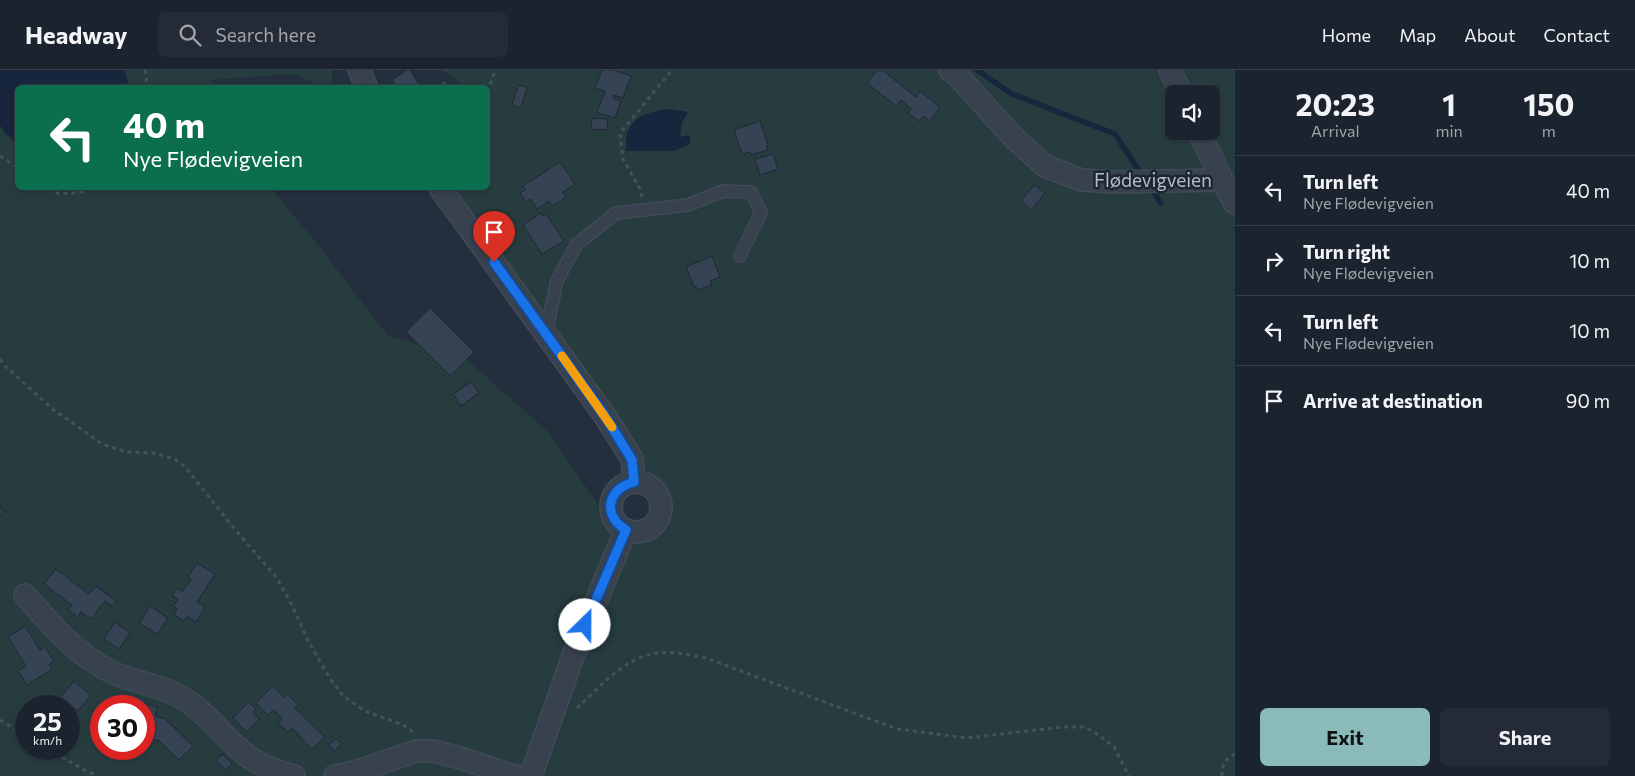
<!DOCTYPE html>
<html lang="en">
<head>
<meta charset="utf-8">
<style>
	:root { --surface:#1b232e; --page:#242b36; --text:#f1f3f6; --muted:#a0a4aa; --line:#39404a; --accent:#8bbbb9 }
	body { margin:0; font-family:Commissioner,sans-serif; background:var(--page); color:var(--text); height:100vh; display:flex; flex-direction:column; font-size:19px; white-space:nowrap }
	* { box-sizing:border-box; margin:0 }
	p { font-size:16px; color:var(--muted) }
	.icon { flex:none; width:28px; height:28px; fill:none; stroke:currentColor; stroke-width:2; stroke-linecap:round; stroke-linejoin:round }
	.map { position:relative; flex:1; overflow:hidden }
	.details { display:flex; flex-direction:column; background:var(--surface); width:400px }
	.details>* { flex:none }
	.banner { position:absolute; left:15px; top:15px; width:475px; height:105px; border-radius:8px; box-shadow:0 1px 4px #0004,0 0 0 1px var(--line); background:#0b6e4f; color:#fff; overflow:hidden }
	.controls { position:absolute; left:1165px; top:15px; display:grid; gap:10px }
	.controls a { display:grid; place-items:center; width:55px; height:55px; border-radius:8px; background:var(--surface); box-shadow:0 1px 4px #0004,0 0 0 1px var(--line); font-size:25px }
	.speed { position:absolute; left:15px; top:625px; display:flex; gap:10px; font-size:25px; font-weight:700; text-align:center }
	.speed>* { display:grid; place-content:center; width:65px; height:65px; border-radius:50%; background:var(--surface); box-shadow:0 1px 4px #0004,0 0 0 1px var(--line); line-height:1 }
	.speed small { font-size:12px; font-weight:400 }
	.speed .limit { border:8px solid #d22; background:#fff; color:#111 }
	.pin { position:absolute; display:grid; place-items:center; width:42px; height:42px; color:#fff; margin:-51px -21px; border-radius:50% 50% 50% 0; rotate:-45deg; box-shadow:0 0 5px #0007 }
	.pin .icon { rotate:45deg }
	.me { position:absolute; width:55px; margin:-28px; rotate:23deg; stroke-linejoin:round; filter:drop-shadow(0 0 4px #0008) }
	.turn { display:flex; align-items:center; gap:18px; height:105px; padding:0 25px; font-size:22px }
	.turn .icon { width:65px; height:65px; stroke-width:2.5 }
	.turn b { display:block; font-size:35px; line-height:42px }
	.eta { display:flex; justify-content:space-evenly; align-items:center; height:85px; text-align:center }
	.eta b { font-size:30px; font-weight:700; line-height:35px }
	.action { display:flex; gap:10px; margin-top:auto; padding:10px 25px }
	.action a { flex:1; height:58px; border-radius:8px; background:var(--accent); color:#111; font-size:20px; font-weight:700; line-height:58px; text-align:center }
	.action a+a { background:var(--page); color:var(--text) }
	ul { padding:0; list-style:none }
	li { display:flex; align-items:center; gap:15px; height:70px; padding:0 25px; border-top:1px solid var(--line) }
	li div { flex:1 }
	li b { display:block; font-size:19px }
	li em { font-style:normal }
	header { display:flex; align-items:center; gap:30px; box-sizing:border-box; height:70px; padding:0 25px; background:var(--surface); border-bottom:1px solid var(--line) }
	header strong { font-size:24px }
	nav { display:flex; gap:28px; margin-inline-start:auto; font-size:18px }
	.search { width:350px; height:45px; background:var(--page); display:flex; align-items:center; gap:12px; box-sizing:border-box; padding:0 18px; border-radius:8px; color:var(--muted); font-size:19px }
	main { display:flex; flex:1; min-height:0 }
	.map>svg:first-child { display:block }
</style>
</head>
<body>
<header>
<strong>Headway</strong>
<div class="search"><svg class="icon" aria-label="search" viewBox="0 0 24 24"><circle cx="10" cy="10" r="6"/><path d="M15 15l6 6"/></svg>Search here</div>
<nav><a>Home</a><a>Map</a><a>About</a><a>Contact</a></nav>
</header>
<main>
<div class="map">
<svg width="1235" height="706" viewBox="0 0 1235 706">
	<rect width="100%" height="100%" fill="#242f3e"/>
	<!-- green -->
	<path fill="#263c3f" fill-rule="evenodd" d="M 124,0 L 332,0 L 332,17 L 324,17 L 293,4 L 211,10 L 214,17 L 123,18 L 128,12 Z
		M 442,0 L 1235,0 L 1235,706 L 0,706 L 0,55 L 4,62 L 17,74 L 18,118 L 271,118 L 318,175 L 388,266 L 463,286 L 548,362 L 612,455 L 644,465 L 655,413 L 595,317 L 444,118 L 488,118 L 488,18 L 466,17 ZM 1174,24 L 1211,24 L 1211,61 L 1174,61 ZM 26,636 L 69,636 L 69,679 L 26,679 ZM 101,636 L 144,636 L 144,679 L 101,679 Z"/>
	<!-- water -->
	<path fill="#17263c" d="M 0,0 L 124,0 L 128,12 L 123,18 L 18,18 L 17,74 L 4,62 L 0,55 Z
		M 671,39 L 688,42 L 682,53 L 680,67 L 690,65 L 690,74 L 674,81 L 626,81 C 624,49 643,42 671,39 Z"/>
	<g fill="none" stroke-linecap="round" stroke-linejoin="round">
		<!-- stream -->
		<path stroke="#17263c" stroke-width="5.5" d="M 977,0 L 1012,24 L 1115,64 L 1143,107
			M 1150,116 L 1161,133"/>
	</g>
	<!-- building -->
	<path fill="#364354" stroke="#1f2835" d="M 407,0 L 410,0 L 421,18 L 397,18 L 392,10 Z
		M 602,0 L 614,0 L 631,6 L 623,28 L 614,25 L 613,28 L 621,31 L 615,48 L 597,42 L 605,21 L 595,18 Z
		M 877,0 L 882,0 L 916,27 L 920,21 L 940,37 L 930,51 L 923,46 L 919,51 L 908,43 L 911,39 L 901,30 L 896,36 L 867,13 Z
		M 445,10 L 450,18 L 434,18 Z
		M 518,15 L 527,17 L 521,38 L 512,35 Z
		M 592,48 L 608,49 L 607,60 L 591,59 Z
		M 760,51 L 768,75 L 766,76 L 768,80 L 751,85 L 750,82 L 742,84 L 734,60 Z
		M 773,84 L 778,99 L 760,105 L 755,89 Z
		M 560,92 L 575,114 L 563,122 L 566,127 L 552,136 L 549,131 L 537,139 L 531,129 L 526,132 L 520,123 L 525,120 L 523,116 Z
		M 1034,115 L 1045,123 L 1031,140 L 1021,131 Z
		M 541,143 L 543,146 L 546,144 L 564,171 L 542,184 L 523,155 Z
		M 712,186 L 720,207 L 710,211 L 712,215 L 697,220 L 696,217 L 694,217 L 686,197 Z
		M 430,238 L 474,282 L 450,306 L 406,262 Z
		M 471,312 L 479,323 L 461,336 L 453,324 Z
		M 0,435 L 5,443 L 0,446 Z
		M 197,493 L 215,504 L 197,532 L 205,537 L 196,552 L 187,546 L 184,551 L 173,544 L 177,539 L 173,536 L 178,529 L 172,526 L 177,518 L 182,522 L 191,509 L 188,507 Z
		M 56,499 L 89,524 L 96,516 L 116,531 L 112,536 L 105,531 L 91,549 L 81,542 L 78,547 L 68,540 L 72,535 L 44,514 Z
		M 150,536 L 168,548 L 157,564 L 139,553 Z
		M 115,552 L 130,563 L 119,579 L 104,569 Z
		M 25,556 L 40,580 L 45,577 L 54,591 L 49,594 L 52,599 L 27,615 L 18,601 L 26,596 L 8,567 Z
		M 74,611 L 91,625 L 78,641 L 61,627 Z
		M 273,616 L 284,627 L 287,624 L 298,635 L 295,638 L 325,667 L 312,679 L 292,658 L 288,662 L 278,653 L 282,648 L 274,640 L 268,645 L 256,633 Z
		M 127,629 L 157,637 L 155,646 L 165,649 L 193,676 L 179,690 L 160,671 L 144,667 L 144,636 L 125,636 Z
		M 249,632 L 256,639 L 253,642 L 259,649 L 247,662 L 233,648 Z
		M 336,668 L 342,674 L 334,681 L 329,675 Z
		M 222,684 L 232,693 L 226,700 L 216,691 Z"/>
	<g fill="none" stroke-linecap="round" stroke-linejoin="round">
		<defs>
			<path id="service" d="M 546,263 L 557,211 L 576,175 L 616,143 L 688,135 L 723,121 L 751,122 L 761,143 L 740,186"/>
			<path id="minor" d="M 359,0 L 367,18
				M 950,0 L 955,3 L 1014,68 L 1045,96 L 1081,110 L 1113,112 L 1222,110 L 1235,133
				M 1170,0 L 1181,24
				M 1199,61 L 1222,110
				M 440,118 L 605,346 L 632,389 L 634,412
				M611 437a25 25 0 1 1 50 0a25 25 0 1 1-50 0Z
				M 25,525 C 51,555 79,588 116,604 C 138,613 163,616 184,629 C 209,644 225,670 249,687 C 263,697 278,702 294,706
				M 335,706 L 358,701 L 416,681 L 433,681 L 464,689 L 510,705 L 516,706
				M 531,706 L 573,586 L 626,460"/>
		</defs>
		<!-- service casing -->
		<use href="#service" stroke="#414a57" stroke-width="14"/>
		<!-- minor casing -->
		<use href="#minor" stroke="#414a57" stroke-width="24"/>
		<!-- path -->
		<path stroke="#3f5557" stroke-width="3" stroke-dasharray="4 4" stroke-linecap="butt" d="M 145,0 L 147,6 L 145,18
			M 488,22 L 495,0
			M 0,86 L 18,98
			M 49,118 L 59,124 L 82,122 L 85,118
			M 642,127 L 640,119 L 623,89 L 620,63 L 672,0
			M 0,289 L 5,296 L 54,340 L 102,374 L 126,382 L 153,383 L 168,387 L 176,390 L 186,398 L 233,457 L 276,507 L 292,535 L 308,571 L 329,607 L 343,626 L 365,641 L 403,655 L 413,662
			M 577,638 C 599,618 622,590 652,584 C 670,580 689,585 706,588 L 897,659 L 967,668 L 1063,657 L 1085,657 L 1100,666 L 1114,677 L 1129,706
			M 0,650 L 26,666
			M 48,679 L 88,702 L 98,706
			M 1222,706 C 1222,695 1224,689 1235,684"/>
		<!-- service -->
		<use href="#service" stroke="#38414e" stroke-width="11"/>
		<!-- minor -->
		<use href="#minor" stroke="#38414e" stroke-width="21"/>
	</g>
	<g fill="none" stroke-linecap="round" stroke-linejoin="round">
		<defs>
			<path id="route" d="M 494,192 L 605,346 L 632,390 L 634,412 C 607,419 602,445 626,460 L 585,555"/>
		</defs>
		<!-- route casing -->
		<use href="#route" stroke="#114b97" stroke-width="12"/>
		<!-- route -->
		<use href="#route" stroke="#1a73e8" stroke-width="9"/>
		<!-- slow -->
		<path stroke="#f59e0b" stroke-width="9" d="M 562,286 L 612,357"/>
	</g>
	<g text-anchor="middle" stroke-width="5" stroke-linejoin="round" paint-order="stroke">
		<!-- street labels -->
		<g font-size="19" fill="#b4bcc9" stroke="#1d2633">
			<text x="1153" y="117">Flødevigveien</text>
		</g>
	</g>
</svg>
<div class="controls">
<a><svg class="icon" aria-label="sound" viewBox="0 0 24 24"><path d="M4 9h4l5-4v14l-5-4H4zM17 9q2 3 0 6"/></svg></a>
</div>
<div class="speed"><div>25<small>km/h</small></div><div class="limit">30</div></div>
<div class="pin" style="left:494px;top:192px;background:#d93025"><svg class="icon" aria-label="arrive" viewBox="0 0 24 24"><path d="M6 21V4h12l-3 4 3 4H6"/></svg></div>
<svg class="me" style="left:585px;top:555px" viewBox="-20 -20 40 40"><circle r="19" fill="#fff"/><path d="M0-13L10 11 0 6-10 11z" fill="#1a73e8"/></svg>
<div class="banner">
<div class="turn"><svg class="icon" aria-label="left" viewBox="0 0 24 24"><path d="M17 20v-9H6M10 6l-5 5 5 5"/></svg><div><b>40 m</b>Nye Flødevigveien</div></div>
</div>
</div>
<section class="details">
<div class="eta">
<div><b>20:23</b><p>Arrival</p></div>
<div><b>1</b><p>min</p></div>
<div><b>150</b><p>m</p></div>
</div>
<ul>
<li><svg class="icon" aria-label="left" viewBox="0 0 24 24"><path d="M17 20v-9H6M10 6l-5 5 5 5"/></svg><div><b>Turn left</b><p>Nye Flødevigveien</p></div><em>40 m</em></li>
<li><svg class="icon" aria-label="right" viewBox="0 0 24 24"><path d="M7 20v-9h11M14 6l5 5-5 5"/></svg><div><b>Turn right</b><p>Nye Flødevigveien</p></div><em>10 m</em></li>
<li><svg class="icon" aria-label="left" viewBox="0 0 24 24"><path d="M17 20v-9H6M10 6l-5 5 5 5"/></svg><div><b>Turn left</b><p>Nye Flødevigveien</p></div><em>10 m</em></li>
<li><svg class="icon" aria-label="arrive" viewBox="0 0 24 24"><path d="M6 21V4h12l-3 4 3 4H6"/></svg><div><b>Arrive at destination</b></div><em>90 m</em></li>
</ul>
<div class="action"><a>Exit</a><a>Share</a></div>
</section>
</main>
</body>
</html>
